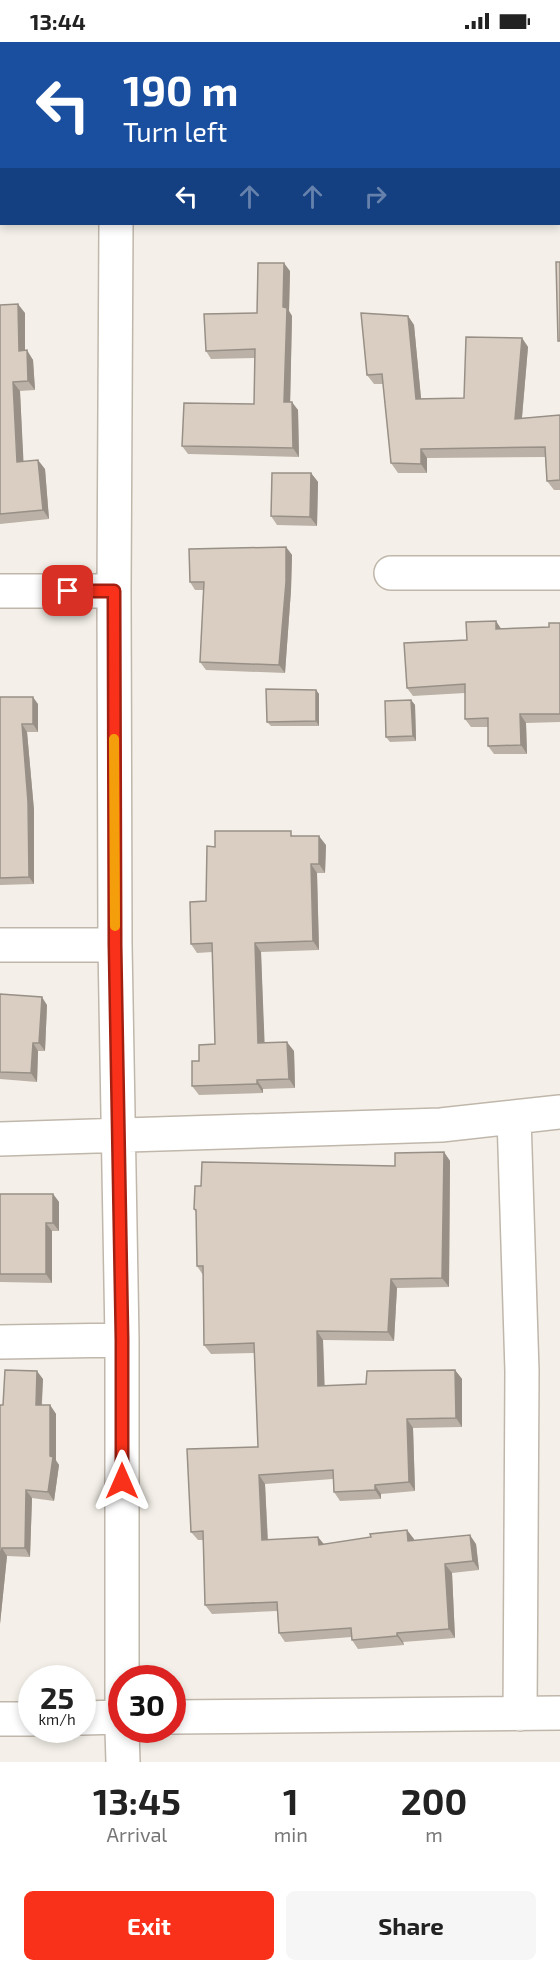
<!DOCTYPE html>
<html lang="en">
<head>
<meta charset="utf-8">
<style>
	:root { --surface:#fff; --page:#f6f6f6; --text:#222; --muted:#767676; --accent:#fa311a }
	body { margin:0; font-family:"Exo 2",sans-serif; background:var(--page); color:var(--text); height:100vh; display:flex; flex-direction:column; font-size:22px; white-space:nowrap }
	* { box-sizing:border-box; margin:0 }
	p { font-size:20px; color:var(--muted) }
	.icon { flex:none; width:33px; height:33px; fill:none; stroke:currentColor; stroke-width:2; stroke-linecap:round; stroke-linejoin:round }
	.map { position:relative; height:1720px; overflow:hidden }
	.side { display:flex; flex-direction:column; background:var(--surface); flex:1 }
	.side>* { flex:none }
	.hud { position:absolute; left:0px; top:0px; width:561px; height:183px; box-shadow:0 3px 9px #0003; background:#1a4fa0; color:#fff; overflow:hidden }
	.speed { position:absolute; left:18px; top:1623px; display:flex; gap:12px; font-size:30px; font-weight:700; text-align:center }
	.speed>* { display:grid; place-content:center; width:78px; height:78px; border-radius:50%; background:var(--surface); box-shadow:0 3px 9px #0003; line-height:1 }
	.speed small { font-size:15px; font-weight:400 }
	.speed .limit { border:9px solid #d22; background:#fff; color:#111 }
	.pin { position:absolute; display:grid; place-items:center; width:51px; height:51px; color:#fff; margin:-26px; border-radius:12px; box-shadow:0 3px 9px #0006 }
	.me { position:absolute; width:66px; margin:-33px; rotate:0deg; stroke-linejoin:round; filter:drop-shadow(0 0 4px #0008) }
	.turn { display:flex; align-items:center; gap:21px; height:126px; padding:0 24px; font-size:27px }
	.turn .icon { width:78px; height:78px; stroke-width:2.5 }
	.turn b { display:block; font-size:42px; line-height:51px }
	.lanes { display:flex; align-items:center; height:57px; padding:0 24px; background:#0003; justify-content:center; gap:30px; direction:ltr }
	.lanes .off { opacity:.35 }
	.eta { display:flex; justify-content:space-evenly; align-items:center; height:102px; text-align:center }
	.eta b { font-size:36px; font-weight:700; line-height:42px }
	.action { display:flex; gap:12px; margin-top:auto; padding:12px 24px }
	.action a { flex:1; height:69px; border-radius:9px; background:var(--accent); color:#fff; font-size:24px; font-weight:700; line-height:69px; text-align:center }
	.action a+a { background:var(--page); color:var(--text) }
	.status { display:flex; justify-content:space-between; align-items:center; height:42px; padding:0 30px; background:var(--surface); direction:ltr }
	.status svg { height:16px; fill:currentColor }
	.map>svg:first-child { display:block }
</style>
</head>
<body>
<div class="status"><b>13:44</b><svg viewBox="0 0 49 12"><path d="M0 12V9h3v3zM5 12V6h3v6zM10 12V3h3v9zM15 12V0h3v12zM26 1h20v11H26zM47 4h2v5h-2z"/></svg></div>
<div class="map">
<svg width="560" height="1720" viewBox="0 0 560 1720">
	<rect width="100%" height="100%" fill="#f4f0e9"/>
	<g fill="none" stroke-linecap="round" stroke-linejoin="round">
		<defs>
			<path id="minor" d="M 549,0 L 549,2
				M 0,150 L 2,150
				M 116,182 L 114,549 L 115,903 L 122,1298 L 122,1686
				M 391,531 L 560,531
				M 0,549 L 114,549
				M 0,903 L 115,903
				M 514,1075 L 560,1070
				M 0,1097 L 441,1083 L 514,1075 L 522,1329 L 520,1672
				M 0,1300 L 122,1298
				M 172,1675 L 560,1671
				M 82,1676 L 122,1675
				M 0,1677 L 32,1677
				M 122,1688 L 123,1720"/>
		</defs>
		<!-- minor casing -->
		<use href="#minor" stroke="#c0b7ab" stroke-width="36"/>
		<!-- minor -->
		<use href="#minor" stroke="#fff" stroke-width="33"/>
	</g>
	<!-- wall -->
	<path fill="#bbb1a6" d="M 290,229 L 289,269 L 292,274 L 290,360 L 298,368 L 299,415 L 188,412 L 182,404 L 254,362 L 255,316 L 211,317 L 206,309 L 257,271 Z
		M 0,263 L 25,271 L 25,308 L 33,318 L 35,348 L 20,349 L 23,419 L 45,427 L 49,477 L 0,482 Z
		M 408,274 L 414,283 L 421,357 L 464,356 L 522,296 L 528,305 L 522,376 L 560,373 L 560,448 L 554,448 L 547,439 L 545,415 L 427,416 L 427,431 L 398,431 L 391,421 L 383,342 L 374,342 L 367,333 Z
		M 311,431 L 318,440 L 317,484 L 277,483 L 271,474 Z
		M 286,505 L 292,513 L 291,548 L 285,631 L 206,628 L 200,620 L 204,548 L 195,548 L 190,540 Z
		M 560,581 L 560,680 L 526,681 L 527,712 L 494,712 L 488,704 L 488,685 L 471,685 L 465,677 L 465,651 L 413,654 L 407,646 L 467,598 L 501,587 L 549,585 Z
		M 316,648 L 319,652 L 319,684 L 271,684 L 267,680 Z
		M 0,655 L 38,662 L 38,690 L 27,690 L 34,768 L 34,842 L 0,843 Z
		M 411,658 L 415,663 L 416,699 L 390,700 L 386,695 Z
		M 295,794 L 326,803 L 325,831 L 317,831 L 319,908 L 261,910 L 264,1001 L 294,1009 L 295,1046 L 263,1047 L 263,1051 L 199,1053 L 192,1044 L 199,1019 L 215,1002 L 212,910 L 197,911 L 191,902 L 206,859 L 215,805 Z
		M 0,952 L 47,963 L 45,1009 L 38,1009 L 37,1040 L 0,1037 Z
		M 444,1110 L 450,1119 L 449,1245 L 397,1246 L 394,1299 L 323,1298 L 324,1344 L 366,1342 L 455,1328 L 462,1337 L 462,1385 L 413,1386 L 415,1449 L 381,1452 L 381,1457 L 340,1459 L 334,1450 L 333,1437 L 265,1442 L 268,1498 L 318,1495 L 324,1502 L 371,1495 L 407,1488 L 414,1498 L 476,1502 L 479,1528 L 452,1531 L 455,1596 L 403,1600 L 404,1603 L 358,1607 L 352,1598 L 352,1595 L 285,1600 L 279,1591 L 277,1569 L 212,1572 L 205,1563 L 203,1498 L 198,1498 L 191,1490 L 258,1405 L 254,1311 L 211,1312 L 204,1303 L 203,1233 L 197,1224 L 196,1170 L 194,1167 L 201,1144 L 395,1124 Z
		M 0,1152 L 53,1152 L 59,1160 L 59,1189 L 52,1189 L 52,1241 L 0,1240 Z
		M 43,1337 L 42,1363 L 50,1363 L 56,1372 L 56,1418 L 59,1423 L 54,1459 L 32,1456 L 30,1515 L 7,1514 L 0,1582 L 0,1363 L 3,1363 Z"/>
	<!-- shaded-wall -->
	<path fill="#989087" d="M 284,221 L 290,229 L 289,269 L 292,274 L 290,368 L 284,360 L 283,265 Z
		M 18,262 L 25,271 L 25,318 L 19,309 Z
		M 408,274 L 414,283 L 422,366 L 416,357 Z
		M 522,296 L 528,305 L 521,386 L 515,377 Z
		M 27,308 L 33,318 L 35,348 L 28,339 Z
		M 13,340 L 20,349 L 24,429 L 17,420 Z
		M 292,360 L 298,368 L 299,415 L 293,406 Z
		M 421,407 L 427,416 L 427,431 L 421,422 Z
		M 38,418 L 45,427 L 49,477 L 43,468 Z
		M 311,431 L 318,440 L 317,484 L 310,475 Z
		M 286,505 L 292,513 L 291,548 L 285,631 L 279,623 Z
		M 496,579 L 502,588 L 496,587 Z
		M 316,648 L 319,652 L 319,684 L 316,679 Z
		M 33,655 L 38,662 L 38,690 L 33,682 Z
		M 411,658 L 415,663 L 416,699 L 413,694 Z
		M 520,672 L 526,681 L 527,712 L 521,703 Z
		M 22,682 L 27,690 L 34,768 L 34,842 L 29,835 Z
		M 319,794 L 326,803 L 325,831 L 319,822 Z
		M 311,822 L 317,831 L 319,908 L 313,899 Z
		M 255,901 L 261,910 L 265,1010 L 258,1001 Z
		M 42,955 L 47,963 L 45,1009 L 39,1001 Z
		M 287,1000 L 294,1009 L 295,1046 L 289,1037 Z
		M 33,1001 L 38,1009 L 37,1040 L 31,1031 Z
		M 257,1038 L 263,1047 L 263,1051 L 257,1042 Z
		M 444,1110 L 450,1119 L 449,1245 L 442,1236 Z
		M 53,1152 L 59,1160 L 59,1189 L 53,1181 Z
		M 46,1181 L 52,1189 L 52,1241 L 46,1232 Z
		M 391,1237 L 397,1246 L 394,1299 L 388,1290 Z
		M 317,1289 L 323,1298 L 325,1353 L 318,1344 Z
		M 455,1328 L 462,1337 L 462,1385 L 456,1376 Z
		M 37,1329 L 43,1337 L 41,1371 L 36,1363 Z
		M 50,1363 L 56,1372 L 56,1419 L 59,1423 L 54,1459 L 48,1450 L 50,1414 Z
		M 407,1377 L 413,1386 L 415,1449 L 409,1440 Z
		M 259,1433 L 265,1442 L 268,1507 L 262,1498 Z
		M 375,1443 L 381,1452 L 381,1457 L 375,1448 Z
		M 26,1448 L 32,1456 L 30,1515 L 25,1506 Z
		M 407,1488 L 414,1497 L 415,1508 L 408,1499 Z
		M 470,1493 L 476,1502 L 479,1528 L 473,1519 Z
		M 318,1495 L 325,1504 L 319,1503 Z
		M 2,1506 L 7,1514 L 0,1582 L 0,1520 Z
		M 445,1522 L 452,1531 L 455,1596 L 449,1587 Z
		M 397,1591 L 403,1600 L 404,1603 L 397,1594 Z"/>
	<!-- building -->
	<path fill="#d9cec1" stroke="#989087" stroke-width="1.5" d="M 55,0 L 227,0 L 227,2 L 55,2 Z
		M 249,0 L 424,0 L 424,2 L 249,2 Z
		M 556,220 L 560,220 L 560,299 L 558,299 Z
		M 258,221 L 284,221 L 283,265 L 287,266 L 284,360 L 292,360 L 293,406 L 182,404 L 184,361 L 254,362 L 255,307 L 206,309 L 204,272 L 257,271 Z
		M 18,262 L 19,309 L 27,308 L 28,339 L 13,340 L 17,420 L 38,418 L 43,468 L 0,472 L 0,263 Z
		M 361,271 L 408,274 L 416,357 L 464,356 L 466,295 L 522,296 L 515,377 L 560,373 L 560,438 L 547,439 L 545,405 L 421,407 L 421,422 L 391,421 L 382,332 L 367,333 Z
		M 272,431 L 311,431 L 310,475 L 271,474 Z
		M 286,505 L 286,540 L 279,623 L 200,620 L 204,540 L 190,540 L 189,507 Z
		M 496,579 L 496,587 L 549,585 L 549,581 L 560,581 L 560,672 L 520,672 L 521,703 L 488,704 L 488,676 L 465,677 L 465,642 L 407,646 L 404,601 L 467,598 L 466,580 Z
		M 266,647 L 316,648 L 316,679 L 267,680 Z
		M 0,655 L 33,655 L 33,682 L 22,682 L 28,760 L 29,835 L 0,836 Z
		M 411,658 L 413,694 L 386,695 L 385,659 Z
		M 215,789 L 291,789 L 291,794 L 319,794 L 319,822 L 311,822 L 313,899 L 255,901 L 258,1001 L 287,1000 L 289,1037 L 257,1038 L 257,1042 L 192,1044 L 192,1019 L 199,1019 L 199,1003 L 215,1002 L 212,901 L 191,902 L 190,860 L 206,859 L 207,804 L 215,805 Z
		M 0,952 L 42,955 L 39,1001 L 33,1001 L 31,1031 L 0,1030 Z
		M 444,1110 L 442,1236 L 391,1237 L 388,1290 L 317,1289 L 318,1344 L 366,1342 L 367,1329 L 455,1328 L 456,1376 L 407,1377 L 409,1440 L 375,1443 L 375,1448 L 334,1450 L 333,1428 L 259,1433 L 262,1498 L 318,1495 L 319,1503 L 371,1495 L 370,1492 L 407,1488 L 408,1499 L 470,1493 L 473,1519 L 445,1522 L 449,1587 L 397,1591 L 397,1594 L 352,1598 L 351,1586 L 279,1591 L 277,1560 L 205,1563 L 203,1489 L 191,1490 L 187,1407 L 258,1405 L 254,1301 L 204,1303 L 203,1224 L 197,1224 L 196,1168 L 194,1167 L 195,1144 L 201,1144 L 202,1120 L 395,1124 L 395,1111 Z
		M 0,1152 L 53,1152 L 53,1181 L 46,1181 L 46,1232 L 0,1232 Z
		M 5,1328 L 37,1329 L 36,1363 L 50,1363 L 50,1414 L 53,1415 L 48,1450 L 26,1448 L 25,1506 L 2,1506 L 0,1520 L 0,1363 L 3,1363 Z"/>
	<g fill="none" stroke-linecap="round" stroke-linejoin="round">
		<defs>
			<path id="route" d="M 68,549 L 114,549 L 115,903 L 122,1298 L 122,1439"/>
		</defs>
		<!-- route casing -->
		<use href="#route" stroke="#a22011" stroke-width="15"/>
		<!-- route -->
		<use href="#route" stroke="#fa311a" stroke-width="10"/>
		<!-- slow -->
		<path stroke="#f59e0b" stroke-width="10" d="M 114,697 L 115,884"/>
	</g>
</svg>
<div class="speed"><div>25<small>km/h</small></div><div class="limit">30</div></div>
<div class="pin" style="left:68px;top:549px;background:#d93025"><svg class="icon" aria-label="arrive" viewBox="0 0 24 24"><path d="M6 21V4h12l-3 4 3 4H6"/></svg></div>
<svg class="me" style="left:122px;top:1439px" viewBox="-20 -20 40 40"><path d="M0-17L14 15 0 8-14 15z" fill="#fa311a" stroke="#fff" stroke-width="4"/></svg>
<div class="hud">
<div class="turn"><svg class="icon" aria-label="left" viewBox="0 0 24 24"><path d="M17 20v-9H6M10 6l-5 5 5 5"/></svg><div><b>190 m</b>Turn left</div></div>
<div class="lanes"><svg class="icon" aria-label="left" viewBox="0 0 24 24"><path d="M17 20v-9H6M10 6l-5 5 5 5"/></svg><svg class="icon off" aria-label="ahead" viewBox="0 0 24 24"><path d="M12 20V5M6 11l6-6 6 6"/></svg><svg class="icon off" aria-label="ahead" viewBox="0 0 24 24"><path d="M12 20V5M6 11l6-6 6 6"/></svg><svg class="icon off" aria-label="right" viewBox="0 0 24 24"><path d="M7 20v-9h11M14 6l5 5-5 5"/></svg></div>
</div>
</div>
<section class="side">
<div class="eta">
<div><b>13:45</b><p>Arrival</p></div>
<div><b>1</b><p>min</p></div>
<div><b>200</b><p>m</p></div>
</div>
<div class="action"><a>Exit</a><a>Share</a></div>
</section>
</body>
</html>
